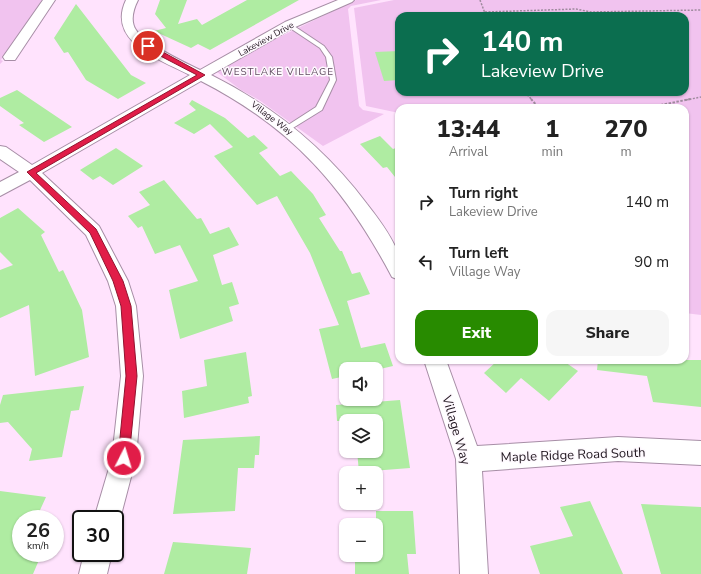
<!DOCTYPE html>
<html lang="en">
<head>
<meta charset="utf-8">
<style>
	:root { --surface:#fff; --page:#f6f6f6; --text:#222; --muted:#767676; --accent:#288b00 }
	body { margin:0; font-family:"Nunito Sans",sans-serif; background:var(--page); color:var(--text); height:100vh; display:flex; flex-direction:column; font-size:15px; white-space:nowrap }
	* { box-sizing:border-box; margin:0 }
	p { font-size:13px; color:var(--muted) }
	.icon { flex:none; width:22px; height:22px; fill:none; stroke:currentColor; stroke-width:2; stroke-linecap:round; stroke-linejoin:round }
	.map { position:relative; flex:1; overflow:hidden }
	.panel { position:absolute; left:395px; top:104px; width:294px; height:260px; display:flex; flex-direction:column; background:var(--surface); border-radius:12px; box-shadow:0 1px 3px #0004 }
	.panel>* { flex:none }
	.banner { position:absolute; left:395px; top:12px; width:294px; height:84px; border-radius:12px; box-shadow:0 1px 3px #0004; background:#0b6e4f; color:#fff; overflow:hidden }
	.buttons { position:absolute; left:339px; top:362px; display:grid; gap:8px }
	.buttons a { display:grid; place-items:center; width:44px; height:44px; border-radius:8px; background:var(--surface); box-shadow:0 1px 3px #0004; font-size:20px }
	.speed { position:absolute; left:12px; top:510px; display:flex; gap:8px; font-size:20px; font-weight:700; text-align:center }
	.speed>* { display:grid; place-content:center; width:52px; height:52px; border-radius:50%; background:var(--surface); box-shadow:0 1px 3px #0004; line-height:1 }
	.speed small { font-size:10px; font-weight:400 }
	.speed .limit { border:2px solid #111; border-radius:6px; background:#fff; color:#111 }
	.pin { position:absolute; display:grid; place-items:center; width:34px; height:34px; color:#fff; margin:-17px; border:2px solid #fff; border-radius:50%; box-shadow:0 1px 4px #0007 }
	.me { position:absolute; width:44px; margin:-22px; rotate:5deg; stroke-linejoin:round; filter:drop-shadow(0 0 3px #0008) }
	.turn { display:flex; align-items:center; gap:14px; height:84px; padding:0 20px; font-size:18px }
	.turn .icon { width:52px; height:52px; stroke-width:2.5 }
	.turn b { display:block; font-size:28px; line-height:34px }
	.eta { display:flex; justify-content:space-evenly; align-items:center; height:68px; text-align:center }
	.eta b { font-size:24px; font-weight:800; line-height:28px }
	.primary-button { display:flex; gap:8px; margin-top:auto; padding:8px 20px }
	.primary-button a { flex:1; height:46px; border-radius:12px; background:var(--accent); color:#fff; font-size:16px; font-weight:800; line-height:46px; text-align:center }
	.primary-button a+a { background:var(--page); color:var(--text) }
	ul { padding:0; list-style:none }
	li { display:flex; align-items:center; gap:12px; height:60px; padding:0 20px }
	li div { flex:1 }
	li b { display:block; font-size:15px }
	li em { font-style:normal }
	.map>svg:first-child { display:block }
</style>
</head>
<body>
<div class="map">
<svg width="701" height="574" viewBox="0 0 701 574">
	<rect width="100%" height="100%" fill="#ffe3fd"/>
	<!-- green -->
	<path fill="#f1c3ef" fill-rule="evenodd" d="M 0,0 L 42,0 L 1,60 L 3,61 L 0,64 Z
		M 356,0 L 381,0 L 351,6 L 348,9 L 359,106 L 363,110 L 384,114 L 323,146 L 259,100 L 241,90 L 217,72 L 265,44 Z
		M 394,0 L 701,0 L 701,315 L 685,313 L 685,108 L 399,108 L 399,113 L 366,106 L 354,8 ZM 399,16 L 685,16 L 685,92 L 399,92 Z"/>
	<!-- building -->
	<path fill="#afeca2" d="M 160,0 L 187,0 L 178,24 L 197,19 L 202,25 L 247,0 L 299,0 L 210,50 L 198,44 L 191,48 L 154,31 L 166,28 L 155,14 Z
		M 76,4 L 131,75 L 146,83 L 118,99 L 86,80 L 68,52 L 64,53 L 54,38 Z
		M 399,51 L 399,80 L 384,81 L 375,52 Z
		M 17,90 L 72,127 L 44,142 L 19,125 L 24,123 L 0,106 L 0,98 Z
		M 192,100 L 225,118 L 248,138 L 254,135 L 268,148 L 259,153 L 280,176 L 291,171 L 313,194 L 326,215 L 319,218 L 340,251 L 342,251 L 352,274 L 360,272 L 370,294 L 347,301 L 361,348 L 385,343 L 393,366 L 380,369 L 346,369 L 346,376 L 332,379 L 319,329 L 339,325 L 310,253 L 277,196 L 257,205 L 214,156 L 233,147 L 210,124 L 194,134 L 174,123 L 196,110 L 189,104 Z
		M 380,136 L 393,149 L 399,147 L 399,182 L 387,167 L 383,168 L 360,144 Z
		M 116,148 L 143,166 L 113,185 L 100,176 L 93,180 L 80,170 Z
		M 164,180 L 197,219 L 201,218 L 210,234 L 229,227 L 239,245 L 213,255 L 222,285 L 232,282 L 239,304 L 229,307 L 233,321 L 180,339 L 169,290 L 198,281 L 180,245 L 155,254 L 142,226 L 138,228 L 128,216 L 150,205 L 139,192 Z
		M 18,208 L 45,232 L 41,235 L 59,272 L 63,270 L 82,310 L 89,357 L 35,376 L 29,305 L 0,318 L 0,270 L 13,265 L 0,252 L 0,218 Z
		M 246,352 L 252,396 L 248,397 L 249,403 L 184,418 L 182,391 L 207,386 L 204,360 Z
		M 498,360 L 562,360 L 578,371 L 549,401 L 521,378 L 506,393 L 484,373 Z
		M 598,360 L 701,360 L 701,407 L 653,402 L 647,376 L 597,370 Z
		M 84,386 L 79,410 L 71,411 L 62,457 L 29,461 L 32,449 L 8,422 L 0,423 L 0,405 L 3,395 Z
		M 400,400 L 410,468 L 359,472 L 357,451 L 376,451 L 376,421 L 337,421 L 336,405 Z
		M 260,436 L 259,455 L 255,455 L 254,468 L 238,468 L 235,511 L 173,514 L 183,440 Z
		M 0,491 L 46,497 L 36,519 L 21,519 L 21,553 L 42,553 L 33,574 L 0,574 Z
		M 590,501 L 623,574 L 540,574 L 530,546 L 573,536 L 560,507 Z
		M 641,504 L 701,507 L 701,574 L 661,574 Z
		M 376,511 L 413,511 L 416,554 L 407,554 L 409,574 L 355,574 L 355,555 L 376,555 Z
		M 173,542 L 251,548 L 247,574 L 164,574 Z"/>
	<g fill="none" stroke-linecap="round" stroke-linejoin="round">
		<defs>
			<path id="service" d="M 287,24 L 291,24 L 324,46 L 332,57 L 336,80 L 322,110 L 288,131 L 285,131 L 285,127 L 316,107 L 330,80 L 326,57 L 320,48 L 287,26 Z"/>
			<path id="minor" d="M 43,0 L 55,0 L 15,60 L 5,60 L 3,57 Z
				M 126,0 L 138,0 C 133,10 130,21 136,30 C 143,43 186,63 200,70 L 285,22 L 338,0 L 354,0 L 352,2 L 293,28 L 211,75 C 273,106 325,148 367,204 C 378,218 391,235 398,253 C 401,260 399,272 399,280 L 392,277 C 345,188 293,128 201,81 L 42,173 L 99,226 L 128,281 L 136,306 L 143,376 L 136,458 L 120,519 L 115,529 L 115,519 L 94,519 L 112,458 L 121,376 L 116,306 L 108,281 L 86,235 L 30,180 L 0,196 L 0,182 L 19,172 L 0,159 L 0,146 L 6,147 L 32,165 L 190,75 C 161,60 106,42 126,0 Z
				M 424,360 L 446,360 L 477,446 L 618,437 L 701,441 L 701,465 L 618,461 L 482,471 L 488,574 L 460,574 L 456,459 Z
				M 84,553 L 112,553 L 107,574 L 79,574 Z"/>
		</defs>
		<!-- service casing -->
		<use href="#service" stroke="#a78ea6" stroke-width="2"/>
		<!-- minor casing -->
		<use href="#minor" stroke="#a78ea6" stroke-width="2"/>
		<!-- path-far1 -->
		<path stroke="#9f8b9e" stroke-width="1.5" stroke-dasharray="2 1.5" stroke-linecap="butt" d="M 480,0 L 486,16
			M 485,12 L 576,9 L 591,12 L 701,10
			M 525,92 L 532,100
			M 686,100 L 701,97"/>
		<!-- path -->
		<path stroke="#9f8b9e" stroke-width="2" stroke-dasharray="2.5 1.5" stroke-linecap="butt" d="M 531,99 L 539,108
			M 645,108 L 691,99"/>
		<!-- service -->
		<use href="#service" fill="#fff" fill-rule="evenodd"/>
		<!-- minor -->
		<use href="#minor" fill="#fff" fill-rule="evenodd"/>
	</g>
	<!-- route -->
	<path fill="#e11d48" stroke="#92132f" d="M 145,45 L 150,45 L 205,75 L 36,173 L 96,229 L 123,281 L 131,306 L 137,376 L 129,458 L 128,462 L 124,464 L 120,462 L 118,458 L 126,376 L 121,306 L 113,281 L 90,233 L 27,172 L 197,75 L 145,48 Z"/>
	<g text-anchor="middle" stroke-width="3" stroke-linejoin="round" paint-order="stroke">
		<!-- far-street labels -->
		<g font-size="9" fill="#20161f" stroke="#fef9fe">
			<text transform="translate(266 39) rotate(-29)" y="3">Lakeview Drive</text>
			<text transform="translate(272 118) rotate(37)" y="3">Village Way</text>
		</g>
		<!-- far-neighbourhood labels -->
		<g font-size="10" letter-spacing="1" fill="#604a60" stroke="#fef9fe">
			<text x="278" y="75">WESTLAKE VILLAGE</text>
		</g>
		<!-- near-street labels -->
		<g font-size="13" fill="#20161f" stroke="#fef9fe">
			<text transform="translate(457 430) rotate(74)" y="5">Village Way</text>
			<text transform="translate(573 454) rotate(-2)" y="5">Maple Ridge Road South</text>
		</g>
	</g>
</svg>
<div class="buttons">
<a><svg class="icon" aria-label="sound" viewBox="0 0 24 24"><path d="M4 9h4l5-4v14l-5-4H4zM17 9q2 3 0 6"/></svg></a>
<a><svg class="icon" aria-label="layers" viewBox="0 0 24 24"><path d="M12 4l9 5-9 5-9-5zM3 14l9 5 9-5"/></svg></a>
<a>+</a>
<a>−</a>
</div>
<div class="speed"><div>26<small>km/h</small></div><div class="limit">30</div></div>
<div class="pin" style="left:148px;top:46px;background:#d93025"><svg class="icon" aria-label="arrive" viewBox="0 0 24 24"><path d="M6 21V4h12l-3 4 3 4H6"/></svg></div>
<svg class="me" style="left:124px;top:458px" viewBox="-20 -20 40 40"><circle r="17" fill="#e11d48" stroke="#fff" stroke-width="3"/><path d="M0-11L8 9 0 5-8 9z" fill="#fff"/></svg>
<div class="banner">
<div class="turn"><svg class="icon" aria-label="right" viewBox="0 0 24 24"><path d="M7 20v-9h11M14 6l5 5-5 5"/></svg><div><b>140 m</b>Lakeview Drive</div></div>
</div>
<section class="panel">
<div class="eta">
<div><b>13:44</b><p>Arrival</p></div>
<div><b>1</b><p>min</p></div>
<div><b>270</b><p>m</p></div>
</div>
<ul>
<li><svg class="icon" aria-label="right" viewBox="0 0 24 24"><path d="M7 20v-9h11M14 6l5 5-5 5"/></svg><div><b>Turn right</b><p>Lakeview Drive</p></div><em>140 m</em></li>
<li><svg class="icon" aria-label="left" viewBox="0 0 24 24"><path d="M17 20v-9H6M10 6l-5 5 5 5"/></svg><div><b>Turn left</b><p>Village Way</p></div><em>90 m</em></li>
</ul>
<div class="primary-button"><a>Exit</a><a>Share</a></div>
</section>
</div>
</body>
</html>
